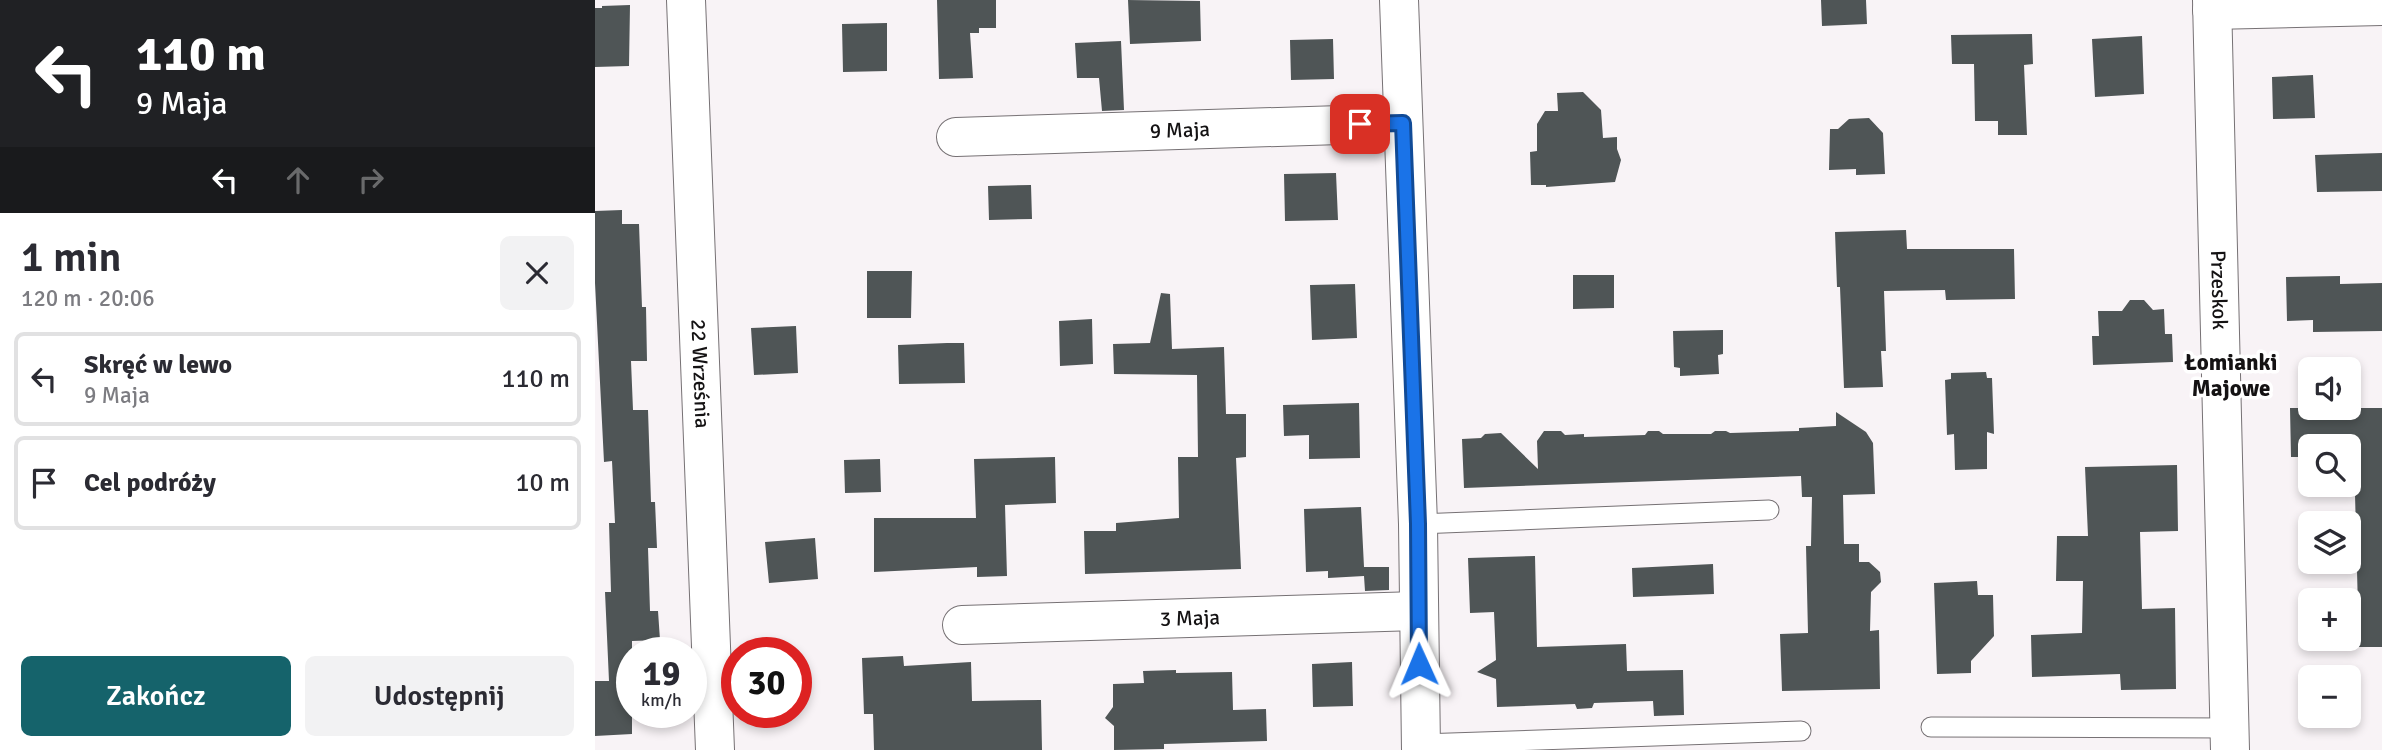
<!DOCTYPE html>
<html lang="pl">
<head>
<meta charset="utf-8">
<style>
	:root { --surface:#fff; --page:#f2f2f3; --text:#2b2b33; --muted:#7c7c81; --line:#e1e1e2; --accent:#15636b }
	body { margin:0; font-family:Signika,sans-serif; background:var(--page); color:var(--text); height:100vh; display:flex; flex-direction:column; font-size:26px; white-space:nowrap }
	* { box-sizing:border-box; margin:0 }
	p { font-size:23px; color:var(--muted) }
	.icon { flex:none; width:38px; height:38px; fill:none; stroke:currentColor; stroke-width:2; stroke-linecap:round; stroke-linejoin:round }
	.map { position:relative; flex:1; overflow:hidden }
	.side { display:flex; flex-direction:column; background:var(--surface); width:595px }
	.side>* { flex:none }
	.guide { background:#202124; color:#fff; overflow:hidden }
	.tools { position:absolute; left:1703px; top:357px; display:grid; gap:14px }
	.tools a { display:grid; place-items:center; width:63px; height:63px; border-radius:10px; background:var(--surface); box-shadow:0 4px 10px #0003; font-size:35px }
	.speed { position:absolute; left:21px; top:637px; display:flex; gap:14px; font-size:35px; font-weight:700; text-align:center }
	.speed>* { display:grid; place-content:center; width:91px; height:91px; border-radius:50%; background:var(--surface); box-shadow:0 4px 10px #0003; line-height:1 }
	.speed small { font-size:18px; font-weight:400 }
	.speed .limit { border:10px solid #d22; background:#fff; color:#111 }
	.pin { position:absolute; display:grid; place-items:center; width:60px; height:60px; color:#fff; margin:-30px; border-radius:14px; box-shadow:0 4px 10px #0006 }
	.me { position:absolute; width:77px; margin:-38px; rotate:359deg; stroke-linejoin:round; filter:drop-shadow(0 0 5px #0008) }
	.turn { display:flex; align-items:center; gap:24px; height:147px; padding:0 21px; font-size:32px }
	.turn .icon { width:91px; height:91px; stroke-width:2.5 }
	.turn b { display:block; font-size:49px; line-height:60px }
	.lanes { display:flex; align-items:center; height:66px; padding:0 21px; background:#0003; justify-content:center; gap:35px; direction:ltr }
	.lanes .off { opacity:.35 }
	.round { display:grid; place-items:center; flex:none; width:74px; height:74px; border-radius:10px; background:var(--page) }
	.headline { display:flex; align-items:center; justify-content:space-between; height:119px; padding:0 21px }
	h1 { font-size:42px; font-weight:600; line-height:52px }
	.button { display:flex; gap:14px; margin-top:auto; padding:14px 21px }
	.button a { flex:1; height:80px; border-radius:10px; background:var(--accent); color:#fff; font-size:28px; font-weight:600; line-height:80px; text-align:center }
	.button a+a { background:var(--page); color:var(--text) }
	ul { padding:0; list-style:none }
	li { display:flex; align-items:center; gap:21px; height:94px; margin:0 14px 10px; padding:0 7px; border:4px solid var(--line); border-radius:10px }
	li div { flex:1 }
	li b { display:block; font-size:26px }
	li em { font-style:normal }
	main { display:flex; flex:1; min-height:0 }
	.map>svg:first-child { display:block }
</style>
</head>
<body>
<main>
<section class="side">
<div class="guide">
<div class="turn"><svg class="icon" aria-label="left" viewBox="0 0 24 24"><path d="M17 20v-9H6M10 6l-5 5 5 5"/></svg><div><b>110 m</b>9 Maja</div></div>
<div class="lanes"><svg class="icon" aria-label="left" viewBox="0 0 24 24"><path d="M17 20v-9H6M10 6l-5 5 5 5"/></svg><svg class="icon off" aria-label="ahead" viewBox="0 0 24 24"><path d="M12 20V5M6 11l6-6 6 6"/></svg><svg class="icon off" aria-label="right" viewBox="0 0 24 24"><path d="M7 20v-9h11M14 6l5 5-5 5"/></svg></div>
</div>
<div class="headline"><div><h1>1 min</h1><p>120 m · 20:06</p></div><a class="round"><svg class="icon" aria-label="close" viewBox="0 0 24 24"><path d="M6 6l12 12M18 6L6 18"/></svg></a></div>
<ul>
<li><svg class="icon" aria-label="left" viewBox="0 0 24 24"><path d="M17 20v-9H6M10 6l-5 5 5 5"/></svg><div><b>Skręć w lewo</b><p>9 Maja</p></div><em>110 m</em></li>
<li><svg class="icon" aria-label="arrive" viewBox="0 0 24 24"><path d="M6 21V4h12l-3 4 3 4H6"/></svg><div><b>Cel podróży</b></div><em>10 m</em></li>
</ul>
<div class="button"><a>Zakończ</a><a>Udostępnij</a></div>
</section>
<div class="map">
<svg width="1787" height="750" viewBox="0 0 1787 750">
	<rect width="100%" height="100%" fill="#f8f3f6"/>
	<!-- building -->
	<path fill="#4f5556" d="M 342,0 L 401,0 L 401,28 L 384,28 L 384,33 L 375,33 L 378,78 L 344,79 Z
		M 533,0 L 605,1 L 606,41 L 535,44 Z
		M 1226,0 L 1271,0 L 1272,24 L 1227,26 Z
		M 35,5 L 34,66 L 0,67 L 0,8 L 7,8 L 7,6 Z
		M 292,23 L 292,71 L 248,72 L 247,24 Z
		M 1437,34 L 1438,64 L 1429,65 L 1432,135 L 1403,135 L 1403,121 L 1380,121 L 1379,64 L 1357,64 L 1356,35 Z
		M 1547,36 L 1549,94 L 1500,97 L 1497,39 Z
		M 738,39 L 739,79 L 696,80 L 695,40 Z
		M 526,41 L 529,110 L 507,111 L 504,78 L 482,78 L 480,43 Z
		M 1718,75 L 1720,118 L 1678,119 L 1677,77 Z
		M 988,92 L 1006,110 L 1008,138 L 1022,137 L 1022,149 L 1026,160 L 1020,182 L 951,187 L 951,185 L 936,185 L 935,152 L 942,151 L 942,124 L 950,111 L 963,111 L 962,93 Z
		M 1274,118 L 1288,133 L 1290,174 L 1261,175 L 1261,169 L 1234,170 L 1235,129 L 1243,129 L 1254,119 Z
		M 1787,153 L 1787,191 L 1722,192 L 1720,155 Z
		M 741,173 L 743,220 L 690,221 L 689,174 Z
		M 436,185 L 437,219 L 394,220 L 393,186 Z
		M 27,210 L 27,224 L 44,224 L 47,307 L 51,307 L 52,361 L 36,361 L 38,410 L 53,410 L 56,502 L 60,502 L 62,548 L 53,548 L 55,611 L 63,611 L 65,640 L 37,641 L 37,734 L 0,736 L 0,681 L 14,681 L 10,592 L 16,592 L 14,523 L 20,523 L 17,461 L 9,462 L 0,283 L 0,211 Z
		M 1311,230 L 1312,249 L 1419,249 L 1420,299 L 1351,300 L 1350,290 L 1289,291 L 1291,351 L 1286,351 L 1288,387 L 1249,388 L 1245,287 L 1242,287 L 1240,232 Z
		M 272,271 L 317,271 L 316,318 L 272,318 Z
		M 978,275 L 1019,275 L 1019,308 L 978,309 Z
		M 1745,276 L 1745,284 L 1787,283 L 1787,331 L 1718,332 L 1718,320 L 1692,321 L 1691,277 Z
		M 760,284 L 762,338 L 717,340 L 715,285 Z
		M 566,293 L 575,294 L 577,349 L 629,347 L 631,414 L 651,414 L 651,457 L 641,458 L 646,569 L 490,574 L 489,531 L 521,531 L 521,523 L 584,518 L 583,457 L 603,457 L 602,375 L 519,374 L 518,344 L 555,343 Z
		M 1535,300 L 1549,300 L 1558,310 L 1569,309 L 1570,334 L 1577,334 L 1578,362 L 1498,365 L 1497,336 L 1504,336 L 1503,311 L 1527,311 Z
		M 497,319 L 498,364 L 465,366 L 464,321 Z
		M 201,326 L 203,373 L 159,375 L 156,328 Z
		M 1128,330 L 1128,354 L 1123,355 L 1124,374 L 1085,376 L 1085,368 L 1079,367 L 1078,331 Z
		M 352,343 L 369,343 L 370,383 L 304,384 L 303,345 Z
		M 1391,372 L 1392,378 L 1397,378 L 1399,434 L 1392,432 L 1392,469 L 1360,470 L 1359,434 L 1352,435 L 1350,380 L 1356,379 L 1356,373 Z
		M 764,403 L 765,458 L 714,459 L 714,435 L 689,436 L 688,405 Z
		M 1695,408 L 1787,408 L 1787,647 L 1764,647 L 1759,456 L 1754,456 L 1754,446 L 1715,446 L 1715,457 L 1696,457 Z
		M 1241,412 L 1271,432 L 1278,443 L 1280,494 L 1248,495 L 1249,544 L 1264,544 L 1264,562 L 1274,562 L 1285,572 L 1286,582 L 1276,592 L 1275,631 L 1284,630 L 1285,689 L 1187,691 L 1185,634 L 1213,633 L 1211,546 L 1216,546 L 1217,497 L 1207,497 L 1206,476 L 869,488 L 867,439 L 886,438 L 890,434 L 906,433 L 943,469 L 942,441 L 949,431 L 966,431 L 970,435 L 989,434 L 989,437 L 1050,435 L 1053,431 L 1064,431 L 1068,434 L 1116,434 L 1120,431 L 1131,431 L 1135,433 L 1204,431 L 1204,428 L 1241,426 Z
		M 460,457 L 461,503 L 410,505 L 412,576 L 382,577 L 382,567 L 279,572 L 279,518 L 381,518 L 379,459 Z
		M 285,459 L 286,492 L 250,493 L 249,460 Z
		M 1582,465 L 1583,531 L 1545,532 L 1547,609 L 1580,608 L 1581,689 L 1526,690 L 1525,674 L 1437,677 L 1436,635 L 1487,633 L 1488,581 L 1461,581 L 1462,536 L 1493,536 L 1490,467 Z
		M 766,507 L 769,567 L 794,567 L 794,590 L 770,591 L 769,576 L 733,578 L 733,571 L 711,572 L 709,509 Z
		M 220,538 L 223,579 L 174,583 L 170,542 Z
		M 940,556 L 942,647 L 1031,644 L 1032,671 L 1088,670 L 1089,715 L 1059,716 L 1058,701 L 999,703 L 997,708 L 982,709 L 980,704 L 902,707 L 901,679 L 882,672 L 901,660 L 899,612 L 875,613 L 873,558 Z
		M 1118,564 L 1119,594 L 1038,597 L 1037,568 Z
		M 1382,581 L 1383,595 L 1398,595 L 1399,636 L 1376,661 L 1376,673 L 1342,674 L 1339,583 Z
		M 308,656 L 309,666 L 376,662 L 377,701 L 446,700 L 447,750 L 279,750 L 278,714 L 269,714 L 267,658 Z
		M 757,662 L 758,706 L 718,707 L 717,664 Z
		M 581,670 L 581,673 L 637,672 L 638,710 L 671,709 L 672,741 L 569,744 L 569,749 L 519,750 L 519,726 L 510,718 L 518,707 L 518,684 L 549,683 L 548,671 Z"/>
	<g fill="none" stroke-linecap="round" stroke-linejoin="round">
		<defs>
			<path id="service" d="M 823,524 L 1174,510
				M 1336,727 L 1634,728
				M 825,744 L 1206,731"/>
			<g id="minor">
				<path id="s1" d="M 91,0 L 120,750"/>
				<path d="M 804,0 L 823,524 L 826,750"/>
				<path id="s2" d="M 1617,0 L 1635,750"/>
				<path d="M 1617,10 L 1787,6"/>
				<path id="s3" d="M 361,137 L 808,123"/>
				<path id="s4" d="M 367,625 L 822,611"/>
			</g>
		</defs>
		<!-- service casing -->
		<use href="#service" stroke="#767174" stroke-width="21"/>
		<!-- minor casing -->
		<use href="#minor" stroke="#767174" stroke-width="40"/>
		<!-- service -->
		<use href="#service" stroke="#fff" stroke-width="19"/>
		<!-- minor -->
		<use href="#minor" stroke="#fff" stroke-width="38"/>
	</g>
	<g fill="none" stroke-linecap="round" stroke-linejoin="round">
		<defs>
			<path id="route" d="M 765,124 L 808,123 L 823,524 L 824,664"/>
		</defs>
		<!-- route casing -->
		<use href="#route" stroke="#114b97" stroke-width="18"/>
		<!-- route -->
		<use href="#route" stroke="#1a73e8" stroke-width="12"/>
	</g>
	<g text-anchor="middle" stroke-width="7" stroke-linejoin="round" paint-order="stroke">
		<!-- street labels -->
		<g font-size="21" fill="#141213" stroke="#fff">
			<text dy="7" stroke="none"><textPath href="#s3" startOffset="224">9 Maja</textPath></text>
			<text dy="7" stroke="none"><textPath href="#s2" startOffset="290">Przeskok</textPath></text>
			<text dy="7" stroke="none"><textPath href="#s1" startOffset="374">22 Września</textPath></text>
			<text dy="7" stroke="none"><textPath href="#s4" startOffset="228">3 Maja</textPath></text>
		</g>
		<!-- neighbourhood labels -->
		<g font-size="23" font-weight="bold" fill="#141213" stroke="#fff">
			<text x="1636" y="370">Łomianki<tspan x="1636" dy="26">Majowe</tspan></text>
		</g>
	</g>
</svg>
<div class="tools">
<a><svg class="icon" aria-label="sound" viewBox="0 0 24 24"><path d="M4 9h4l5-4v14l-5-4H4zM17 9q2 3 0 6"/></svg></a>
<a><svg class="icon" aria-label="search" viewBox="0 0 24 24"><circle cx="10" cy="10" r="6"/><path d="M15 15l6 6"/></svg></a>
<a><svg class="icon" aria-label="layers" viewBox="0 0 24 24"><path d="M12 4l9 5-9 5-9-5zM3 14l9 5 9-5"/></svg></a>
<a>+</a>
<a>−</a>
</div>
<div class="speed"><div>19<small>km/h</small></div><div class="limit">30</div></div>
<div class="pin" style="left:765px;top:124px;background:#d93025"><svg class="icon" aria-label="arrive" viewBox="0 0 24 24"><path d="M6 21V4h12l-3 4 3 4H6"/></svg></div>
<svg class="me" style="left:824px;top:664px" viewBox="-20 -20 40 40"><path d="M0-17L14 15 0 8-14 15z" fill="#1a73e8" stroke="#fff" stroke-width="4"/></svg>
</div>
</main>
</body>
</html>
